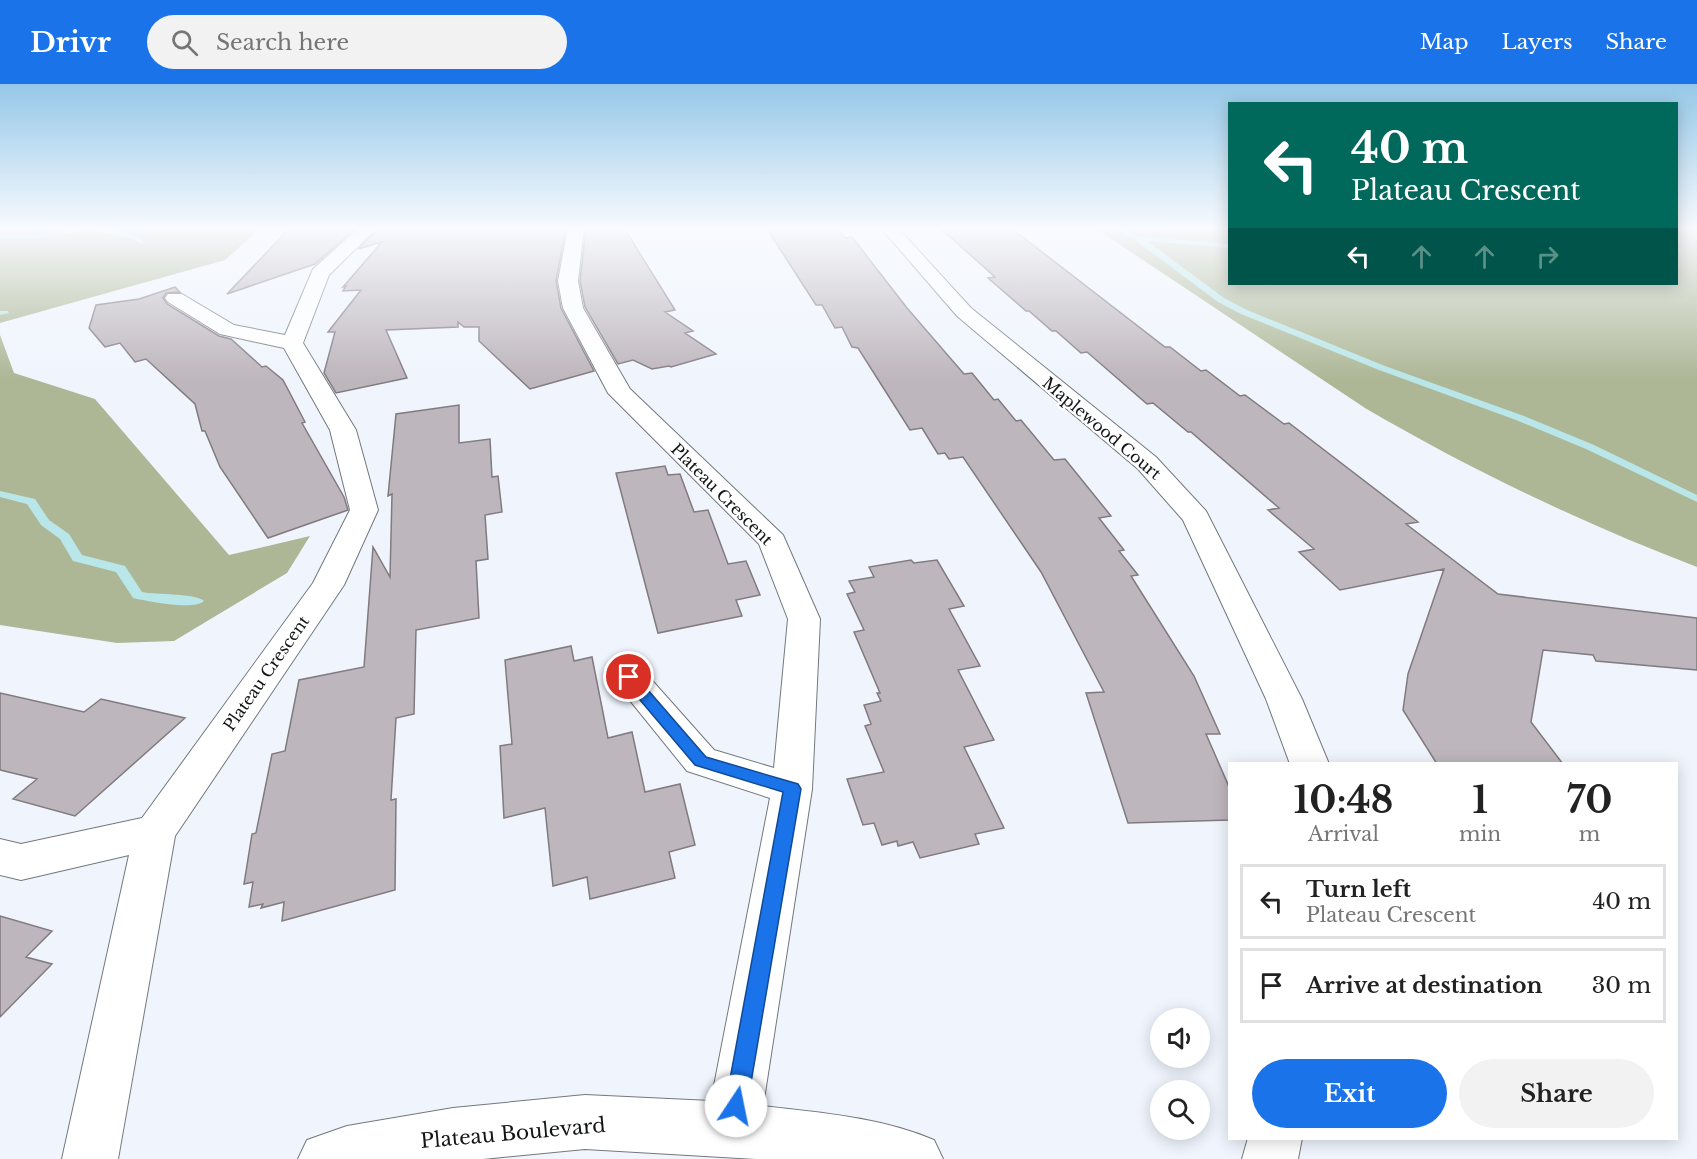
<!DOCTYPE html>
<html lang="en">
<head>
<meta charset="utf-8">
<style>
	:root { --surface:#fff; --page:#f2f2f2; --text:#222; --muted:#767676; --line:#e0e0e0; --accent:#1a73e8 }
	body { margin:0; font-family:"Libre Baskerville",serif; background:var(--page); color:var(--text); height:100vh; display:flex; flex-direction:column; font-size:22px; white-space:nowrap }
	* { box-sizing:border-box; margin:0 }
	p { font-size:20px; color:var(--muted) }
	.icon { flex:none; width:33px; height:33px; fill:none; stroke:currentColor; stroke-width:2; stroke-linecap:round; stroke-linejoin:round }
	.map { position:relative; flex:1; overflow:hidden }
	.details { position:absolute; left:1228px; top:678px; width:450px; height:378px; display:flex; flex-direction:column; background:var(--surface); border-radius:0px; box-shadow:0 3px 15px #0003 }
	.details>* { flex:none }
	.hud { position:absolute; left:1228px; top:18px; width:450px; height:183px; border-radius:0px; box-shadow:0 3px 15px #0003; background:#00695c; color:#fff; overflow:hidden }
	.tools { position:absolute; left:1150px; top:924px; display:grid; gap:12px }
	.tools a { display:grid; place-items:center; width:60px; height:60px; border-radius:50%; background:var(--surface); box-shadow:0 3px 15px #0003; font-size:30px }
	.pin { position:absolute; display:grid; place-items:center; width:51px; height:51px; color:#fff; margin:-26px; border:3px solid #fff; border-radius:50%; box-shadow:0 2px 6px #0007 }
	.me { position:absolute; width:66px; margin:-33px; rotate:11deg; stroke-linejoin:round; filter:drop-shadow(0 0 4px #0008) }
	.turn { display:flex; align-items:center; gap:21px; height:126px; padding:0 24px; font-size:27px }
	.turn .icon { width:78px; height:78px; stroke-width:2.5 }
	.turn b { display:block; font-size:42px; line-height:51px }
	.lanes { display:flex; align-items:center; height:57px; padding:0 24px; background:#0003; justify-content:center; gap:30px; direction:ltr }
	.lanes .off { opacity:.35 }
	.eta { display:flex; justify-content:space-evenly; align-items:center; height:102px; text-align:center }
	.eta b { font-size:36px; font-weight:800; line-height:42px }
	.action { display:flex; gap:12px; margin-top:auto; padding:12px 24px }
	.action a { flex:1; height:69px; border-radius:36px; background:var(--accent); color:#fff; font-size:24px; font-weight:800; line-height:69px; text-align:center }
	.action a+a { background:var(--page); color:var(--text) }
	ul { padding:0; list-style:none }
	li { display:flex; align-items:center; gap:18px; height:75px; margin:0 12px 9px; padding:0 12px; border:3px solid var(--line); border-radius:0px }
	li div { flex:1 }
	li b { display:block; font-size:22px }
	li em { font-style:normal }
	header { display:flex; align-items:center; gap:36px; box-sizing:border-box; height:84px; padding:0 30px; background:var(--accent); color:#fff }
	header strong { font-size:28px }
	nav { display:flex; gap:33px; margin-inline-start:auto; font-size:21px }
	.search { width:420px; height:54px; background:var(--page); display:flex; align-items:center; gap:15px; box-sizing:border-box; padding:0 21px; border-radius:33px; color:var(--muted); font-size:22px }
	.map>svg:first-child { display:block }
</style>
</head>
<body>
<header>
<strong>Drivr</strong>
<div class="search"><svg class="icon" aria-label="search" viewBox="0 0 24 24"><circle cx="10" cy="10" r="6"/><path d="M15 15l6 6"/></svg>Search here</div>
<nav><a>Map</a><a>Layers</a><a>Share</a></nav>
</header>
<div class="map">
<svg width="1697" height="1075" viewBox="0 0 1697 1075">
	<rect width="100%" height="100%" fill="#f0f5fd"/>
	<!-- forest -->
	<path fill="#adb796" d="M 0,144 L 261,144 L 225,176 L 0,239 Z
		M 1095,144 L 1230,144 L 1230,200 L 1677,200 L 1677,144 L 1697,144 L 1697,483 C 1582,439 1471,386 1365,324 Z
		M 0,251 L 14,289 L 95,315 L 229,471 L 310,452 L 287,489 L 174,557 L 117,559 L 0,541 Z"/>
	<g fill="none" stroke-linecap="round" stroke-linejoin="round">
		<!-- stream -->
		<path fill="#b9e6e8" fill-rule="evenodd" d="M 75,144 C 97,144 127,143 145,158 L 141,160 L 130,154 L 88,146 L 35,155 L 0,155 L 0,151 L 35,151 Z
			M 1113,144 L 1121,144 L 1137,152 L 1230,160 L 1230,164 L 1147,157 L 1224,214 L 1247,226 L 1385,282 L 1524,332 L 1594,361 L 1697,411 L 1697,418 L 1586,365 L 1516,336 L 1379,286 L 1241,230 L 1218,218 L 1139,159 Z
			M 0,227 L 8,227 L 9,229 L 0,231 Z
			M 0,407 L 35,415 L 49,436 L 69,450 L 82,471 L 125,482 L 142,508 C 156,511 196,509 204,517 C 194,527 147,517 133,514 L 116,488 L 73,477 L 60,455 L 41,441 L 27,420 L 0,413 Z"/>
	</g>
	<!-- building -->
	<path fill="#bdb6bc" stroke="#817a7f" stroke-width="1.5" d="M 290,144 L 356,144 L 315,180 L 227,210 Z
		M 379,144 L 566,144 L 556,197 L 561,224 L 594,287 L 530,305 L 479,257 L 479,243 L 464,243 L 458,238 L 458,243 L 386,246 L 407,294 L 336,309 L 324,289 L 335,248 L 328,248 L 361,206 L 343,207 L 346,202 L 343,203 L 382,158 L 358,165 Z
		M 586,144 L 624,144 L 675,226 L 665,228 L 693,247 L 685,249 L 716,270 L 671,283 L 669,282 L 652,285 L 633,276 L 618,280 L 585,223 L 580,197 Z
		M 770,144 L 815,144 L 816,146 L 838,144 L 845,154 L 852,153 L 907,224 L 964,290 L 972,289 L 994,316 L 998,315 L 1016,337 L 1021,336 L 1054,376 L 1065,375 L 1111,432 L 1099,434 L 1124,466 L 1119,467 L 1138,491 L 1131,492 L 1194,592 L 1220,650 L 1206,650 L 1230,705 L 1230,736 L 1128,739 L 1086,609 L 1104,608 L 1041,488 L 963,373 L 949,375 L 945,369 L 938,370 L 922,344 L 910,346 L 858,264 L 852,263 L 842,243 L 835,244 L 822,221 L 816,221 L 769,148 L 772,148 Z
		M 940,144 L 1011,144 L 1165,263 L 1170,263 L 1201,287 L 1206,286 L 1240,312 L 1245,311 L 1284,340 L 1289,339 L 1418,438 L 1406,440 L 1498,510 L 1697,534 L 1697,586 L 1596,577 L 1593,571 L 1543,566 L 1531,638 L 1563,680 L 1437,680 L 1403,626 L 1408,590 L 1444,485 L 1340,506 L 1299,468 L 1314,465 L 1268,426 L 1279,424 L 1191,348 L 1188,348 L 1153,319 L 1147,320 L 1087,268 L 1081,269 L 1056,247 L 1052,247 L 1029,227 L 1026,227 L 988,194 L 995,193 Z
		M 175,203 L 180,208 L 166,209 L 163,214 L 167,220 L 219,252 L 231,255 L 262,283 L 266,282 L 283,296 L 305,338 L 302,339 L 344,413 L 348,426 L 268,454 L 220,383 L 205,347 L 202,347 L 195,320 L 146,275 L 135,278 L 120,259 L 105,263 L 89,244 L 96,221 L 139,215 Z
		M 459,321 L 459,359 L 490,355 L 492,393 L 498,392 L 502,428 L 485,431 L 488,475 L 476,477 L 479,534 L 416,546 L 414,630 L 396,634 L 391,716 L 396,715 L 395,806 L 282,837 L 284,818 L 261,824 L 263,820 L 249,823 L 253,798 L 244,800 L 252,750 L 256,749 L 272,670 L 285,667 L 299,596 L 364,583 L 373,463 L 390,493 L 392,410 L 388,412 L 396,330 Z
		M 665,382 L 668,391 L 680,390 L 694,428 L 708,426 L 728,480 L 746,477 L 760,511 L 736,516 L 742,532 L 658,549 L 616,389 Z
		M 911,476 L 914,479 L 937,476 L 964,522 L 949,525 L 980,582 L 958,586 L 994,656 L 964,663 L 1004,744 L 975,750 L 979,760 L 920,774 L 913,758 L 898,762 L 897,757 L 882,761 L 874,739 L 863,741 L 847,695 L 884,688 L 865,642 L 871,640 L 864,621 L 881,617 L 877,609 L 880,609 L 854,548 L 864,546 L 847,510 L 855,508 L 849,497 L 874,493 L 869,483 Z
		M 571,562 L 574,577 L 592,573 L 608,654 L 632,648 L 645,708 L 680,700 L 695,761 L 669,768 L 675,794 L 590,815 L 587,793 L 553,802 L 545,724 L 504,734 L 500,662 L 512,660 L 505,576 Z
		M 0,609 L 84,628 L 101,615 L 185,634 L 75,732 L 13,715 L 37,695 L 0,686 Z
		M 0,832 L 52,847 L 26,873 L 52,880 L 0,933 Z"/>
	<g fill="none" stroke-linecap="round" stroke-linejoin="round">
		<defs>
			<path id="minor" d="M 359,144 L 377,144 L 329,191 L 303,259 L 356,346 L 378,426 L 344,501 L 175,752 L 118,1075 L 62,1075 L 129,771 L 21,796 L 0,791 L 0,755 L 21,760 L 142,734 L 313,499 L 350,426 L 330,346 L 284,264 L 220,250 L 168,218 L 165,214 L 168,210 L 182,210 L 234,241 L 285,251 L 313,185 Z
				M 568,144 L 584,144 L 578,197 L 583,224 L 630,305 L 783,451 L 820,535 L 812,705 L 763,1022 C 821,1029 880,1033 934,1056 L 943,1075 L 756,1075 L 585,1065 L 483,1075 L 298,1075 L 307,1056 L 347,1042 L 453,1024 L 585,1011 L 711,1017 L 770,714 L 687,687 L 611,593 L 617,584 L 629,581 L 641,584 L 714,666 L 774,684 L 788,535 L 759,460 L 608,309 L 563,224 L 558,197 Z
				M 881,144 L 898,144 L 971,224 L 1156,373 L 1206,427 L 1302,615 L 1329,680 L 1290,680 L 1266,615 L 1183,436 L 1138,385 L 957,232 Z
				M 1248,1054 L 1302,1054 L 1298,1075 L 1242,1075 Z"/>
		</defs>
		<!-- minor casing -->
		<use href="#minor" stroke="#73787e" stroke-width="2"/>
		<!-- minor -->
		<use href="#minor" fill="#fff" fill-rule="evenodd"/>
	</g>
	<!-- sky -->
	<linearGradient id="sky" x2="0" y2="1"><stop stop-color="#95c8e8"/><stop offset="0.49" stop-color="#f8fafe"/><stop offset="1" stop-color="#f8fafe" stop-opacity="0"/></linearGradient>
	<rect width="1697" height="295" fill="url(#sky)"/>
	<!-- route -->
	<path fill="#1a73e8" stroke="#114b97" stroke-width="1.5" d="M 629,588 L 634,590 L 706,673 L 798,700 L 801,705 L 747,1022 L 744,1030 L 736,1033 L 728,1030 L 725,1022 L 783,708 L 695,681 L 624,597 L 622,593 L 624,590 Z"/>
	<g text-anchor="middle" stroke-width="4.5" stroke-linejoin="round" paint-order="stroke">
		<!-- street labels -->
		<g font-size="16" fill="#131517" stroke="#fff">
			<text transform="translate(1102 344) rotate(40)" y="6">Maplewood Court</text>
			<text transform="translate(722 410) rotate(45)" y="6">Plateau Crescent</text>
			<text transform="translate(266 589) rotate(-55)" y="6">Plateau Crescent</text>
		</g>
		<!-- near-street labels -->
		<g font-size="20" fill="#131517" stroke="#fff">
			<text transform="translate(513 1049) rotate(-5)" y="7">Plateau Boulevard</text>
		</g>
	</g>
</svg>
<div class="tools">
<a><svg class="icon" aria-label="sound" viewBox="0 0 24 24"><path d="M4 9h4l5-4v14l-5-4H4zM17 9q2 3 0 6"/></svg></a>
<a><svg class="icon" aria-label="search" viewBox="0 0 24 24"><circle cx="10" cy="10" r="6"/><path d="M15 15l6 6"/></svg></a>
</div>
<div class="pin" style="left:629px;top:593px;background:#d93025"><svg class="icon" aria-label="arrive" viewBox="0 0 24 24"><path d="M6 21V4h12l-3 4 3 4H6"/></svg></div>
<svg class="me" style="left:736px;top:1022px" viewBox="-20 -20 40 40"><circle r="19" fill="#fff"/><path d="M0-13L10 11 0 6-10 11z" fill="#1a73e8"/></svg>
<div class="hud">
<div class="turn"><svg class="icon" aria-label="left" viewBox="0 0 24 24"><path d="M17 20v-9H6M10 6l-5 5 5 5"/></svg><div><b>40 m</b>Plateau Crescent</div></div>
<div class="lanes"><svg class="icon" aria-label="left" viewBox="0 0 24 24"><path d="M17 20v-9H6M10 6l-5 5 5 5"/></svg><svg class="icon off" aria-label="ahead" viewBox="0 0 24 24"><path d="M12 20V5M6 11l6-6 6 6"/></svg><svg class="icon off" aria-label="ahead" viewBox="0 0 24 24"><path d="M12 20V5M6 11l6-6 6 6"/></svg><svg class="icon off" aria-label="right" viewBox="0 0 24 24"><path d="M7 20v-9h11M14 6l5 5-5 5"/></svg></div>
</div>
<section class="details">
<div class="eta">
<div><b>10:48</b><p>Arrival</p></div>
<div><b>1</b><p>min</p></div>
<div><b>70</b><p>m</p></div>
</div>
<ul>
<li><svg class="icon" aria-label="left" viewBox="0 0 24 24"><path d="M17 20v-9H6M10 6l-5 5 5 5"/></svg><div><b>Turn left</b><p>Plateau Crescent</p></div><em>40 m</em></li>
<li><svg class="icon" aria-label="arrive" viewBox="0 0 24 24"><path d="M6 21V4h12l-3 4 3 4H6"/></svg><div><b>Arrive at destination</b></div><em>30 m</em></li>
</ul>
<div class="action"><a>Exit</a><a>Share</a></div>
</section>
</div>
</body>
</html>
